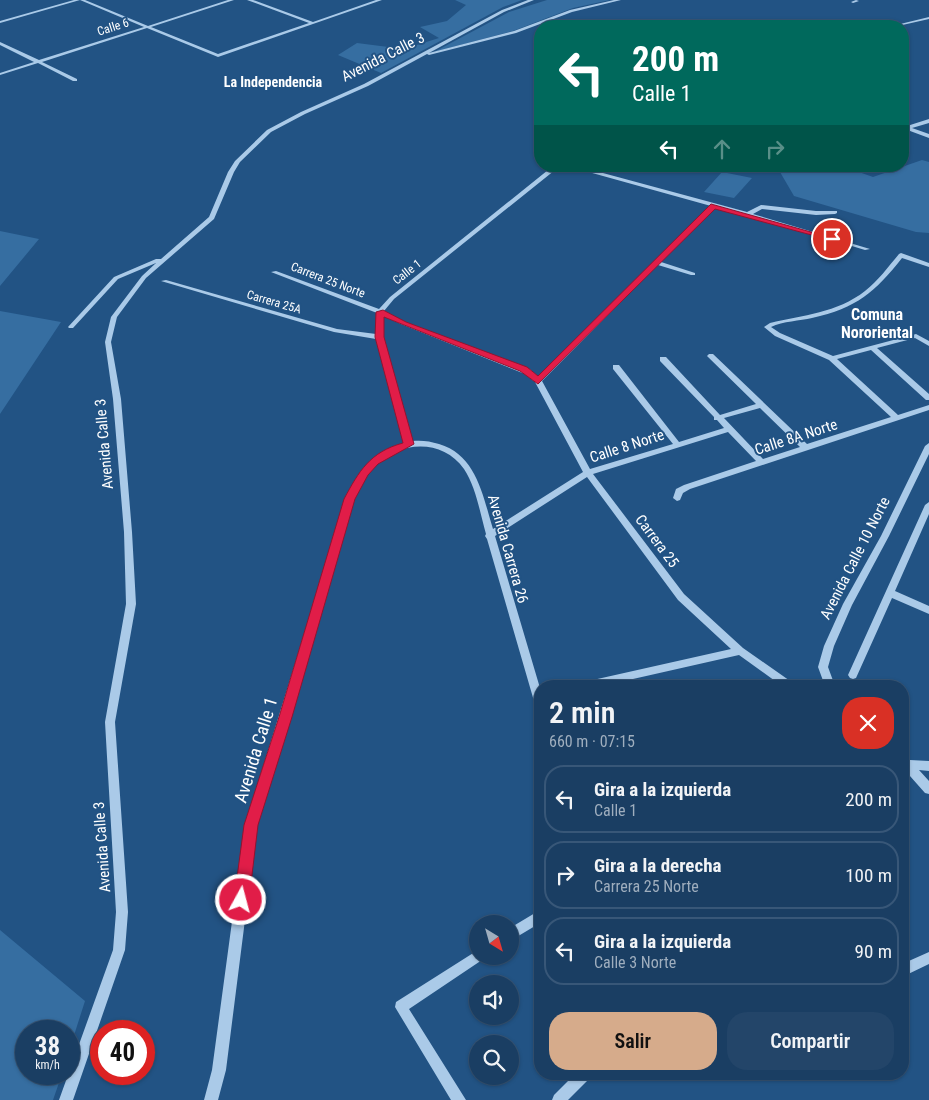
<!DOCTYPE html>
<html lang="es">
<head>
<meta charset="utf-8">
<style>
	:root { --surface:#1a3e63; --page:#234569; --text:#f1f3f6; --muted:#9faebe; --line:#385778; --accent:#d6ab8b }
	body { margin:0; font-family:"Roboto Condensed",sans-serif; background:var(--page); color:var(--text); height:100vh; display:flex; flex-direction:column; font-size:19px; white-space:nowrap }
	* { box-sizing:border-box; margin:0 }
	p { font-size:16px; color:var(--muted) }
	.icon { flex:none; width:28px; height:28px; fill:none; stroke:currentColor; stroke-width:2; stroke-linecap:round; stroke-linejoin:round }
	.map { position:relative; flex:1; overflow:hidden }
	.side { position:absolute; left:534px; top:680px; width:375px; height:400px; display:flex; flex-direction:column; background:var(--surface); border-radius:20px; box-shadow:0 1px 4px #0004,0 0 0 1px var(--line) }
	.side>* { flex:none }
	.guide { position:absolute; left:534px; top:20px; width:375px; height:152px; border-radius:20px; box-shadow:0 1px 4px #0004,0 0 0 1px var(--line); background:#00695c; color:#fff; overflow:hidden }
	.needle { width:32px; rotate:143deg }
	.fabs { position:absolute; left:469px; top:915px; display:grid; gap:10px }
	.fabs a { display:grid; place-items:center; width:50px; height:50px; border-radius:50%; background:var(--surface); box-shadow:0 1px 4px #0004,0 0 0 1px var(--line); font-size:25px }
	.speed { position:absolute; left:15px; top:1020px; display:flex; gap:10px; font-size:25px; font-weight:700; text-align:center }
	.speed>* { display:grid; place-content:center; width:65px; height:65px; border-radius:50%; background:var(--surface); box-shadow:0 1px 4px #0004,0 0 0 1px var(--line); line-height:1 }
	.speed small { font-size:12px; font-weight:400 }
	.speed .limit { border:8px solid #d22; background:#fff; color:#111 }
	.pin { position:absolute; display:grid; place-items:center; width:42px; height:42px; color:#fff; margin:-21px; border:2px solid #fff; border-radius:50%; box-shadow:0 1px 5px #0007 }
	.me { position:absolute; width:55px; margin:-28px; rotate:7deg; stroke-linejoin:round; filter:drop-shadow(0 0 4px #0008) }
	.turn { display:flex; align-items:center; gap:18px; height:105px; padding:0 15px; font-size:22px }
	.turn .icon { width:65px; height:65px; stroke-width:2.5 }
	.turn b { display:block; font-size:35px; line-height:42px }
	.lanes { display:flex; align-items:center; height:48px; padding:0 15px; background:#0003; justify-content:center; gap:25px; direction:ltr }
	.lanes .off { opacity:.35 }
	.round { display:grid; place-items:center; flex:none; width:52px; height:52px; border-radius:20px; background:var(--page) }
	.summary { display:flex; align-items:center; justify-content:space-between; height:85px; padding:0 15px }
	h1 { font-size:30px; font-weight:600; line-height:38px }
	.button { display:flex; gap:10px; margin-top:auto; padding:10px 15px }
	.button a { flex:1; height:58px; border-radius:20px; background:var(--accent); color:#111; font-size:20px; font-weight:600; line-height:58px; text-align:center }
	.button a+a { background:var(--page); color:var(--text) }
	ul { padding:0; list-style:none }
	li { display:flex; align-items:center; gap:15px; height:68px; margin:0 10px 8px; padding:0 5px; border:2px solid var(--line); border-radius:20px }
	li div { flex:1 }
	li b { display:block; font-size:19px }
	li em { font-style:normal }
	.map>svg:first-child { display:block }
</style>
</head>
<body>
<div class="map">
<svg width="929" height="1100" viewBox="0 0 929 1100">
	<rect width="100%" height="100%" fill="#225384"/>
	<!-- green -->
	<path fill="#366ea1" d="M 455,0 L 522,0 L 503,7 L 381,73 L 338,55 L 357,43 L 404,49 L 439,38 L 420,27 L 447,21 L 466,5 Z
		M 547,0 L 610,0 L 573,8 L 513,31 L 434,52 L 509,12 Z
		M 922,160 L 929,162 L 929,233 L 916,232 L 794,196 L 780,172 L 788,166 L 842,166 L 873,177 Z
		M 722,172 L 752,178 L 734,198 L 704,192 Z
		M 0,231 L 39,239 L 0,286 Z
		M 0,311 L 61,322 L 0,414 Z
		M 0,930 L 85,1001 L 69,1051 L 69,1031 L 26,1031 L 26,1074 L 62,1074 L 53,1100 L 0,1100 Z"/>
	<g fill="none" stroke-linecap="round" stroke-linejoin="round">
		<!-- minor -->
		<path fill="#aacae8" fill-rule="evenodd" d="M 74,0 L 80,0 L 0,23 L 0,21 Z
			M 80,0 L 85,0 L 148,26 L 228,0 L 234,0 L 151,27 L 218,54 L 309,23 L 247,0 L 253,0 L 313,22 L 376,0 L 382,0 L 218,57 L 147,28 L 42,62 L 77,79 L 77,81 L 73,81 L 38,63 L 0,75 L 0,73 L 34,62 L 0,45 L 0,42 L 39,60 L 144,27 Z
			M 528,0 L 534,0 L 504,12 L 429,53 L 514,31 L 570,10 L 614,0 L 621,0 L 572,12 L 516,33 L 429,55 L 427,54 L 368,86 L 305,114 L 271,132 L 240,162 L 234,172 L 214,219 L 146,278 L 117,317 L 111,342 L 121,399 L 132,532 L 136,604 L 115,722 L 128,912 L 125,950 L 73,1100 L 59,1100 L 113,950 L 116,912 L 105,722 L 126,604 L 124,532 L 113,399 L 105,342 L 111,317 L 142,276 L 156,263 L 118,279 L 73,328 L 69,328 L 68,327 L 114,277 L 156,259 L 161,259 L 209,217 L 228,172 L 235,161 L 267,130 L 301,112 L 364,84 L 502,10 Z
			M 856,0 L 859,1 L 853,3 L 851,2 Z
			M 929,17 L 929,19 L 898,26 L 892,26 Z
			M 929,119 L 929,123 L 912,128 L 929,134 L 929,138 L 902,128 L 902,125 L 907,126 Z
			M 553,166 L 560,166 L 394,299 L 384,311 L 405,322 L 531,370 L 538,377 L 711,206 L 567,166 L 577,166 L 747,212 L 761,205 L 816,211 L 837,211 L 837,213 L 835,214 L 816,215 L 762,209 L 753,214 L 870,249 L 865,250 L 779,224 L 716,207 L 661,262 L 695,273 L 695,275 L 691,275 L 658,265 L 542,381 L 590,469 L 673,444 L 613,369 L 613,365 L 619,365 L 679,442 L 724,428 L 717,420 L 714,420 L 714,417 L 660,361 L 660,357 L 666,357 L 720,415 L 756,404 L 707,356 L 709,354 L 713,354 L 807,444 L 891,417 L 829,360 L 775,336 L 764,327 L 770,323 C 803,315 837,313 865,291 C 878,281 888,267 899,254 L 901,253 L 929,263 L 929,267 L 902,258 C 875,292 857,308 812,318 C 800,321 783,321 771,327 L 780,333 L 833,356 L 916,334 L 929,341 L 929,346 L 915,338 L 877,348 L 929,394 L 929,400 L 926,400 L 871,350 L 837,359 L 898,415 L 929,405 L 929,410 L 690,489 L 683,493 L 680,500 L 677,501 L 673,498 L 676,489 L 684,485 L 756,461 L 728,432 L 593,474 L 684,594 L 743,648 L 793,683 L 794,686 L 782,686 L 739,655 L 602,686 L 579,686 L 580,683 L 584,682 L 731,649 L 678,600 L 587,477 L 495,536 L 540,688 L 540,709 L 536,708 L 487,539 L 485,536 L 486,534 C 480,513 476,487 464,469 C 442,438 399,441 374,467 C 365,476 359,487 354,499 L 257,825 L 226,1070 L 218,1100 L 204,1100 L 212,1070 L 245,825 L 346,499 C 358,473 375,449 405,443 L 376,339 L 334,332 L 161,281 L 166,280 L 337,329 L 376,334 L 377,313 L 271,272 L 276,271 L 379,309 L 390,297 ZM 383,316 L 401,324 L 525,374 L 535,382 L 583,472 L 493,529 C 483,497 477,455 439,444 C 430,441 421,440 412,441 L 382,337 ZM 760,408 L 800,447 L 763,459 L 724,418 Z
			M 929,443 L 929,454 L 889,536 L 852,605 L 834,646 L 828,667 L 835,686 L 825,686 L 818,667 L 824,646 L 843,604 L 881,536 L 925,446 Z
			M 929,502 L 929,514 L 895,591 L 929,606 L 929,614 L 892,598 L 856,678 L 853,679 L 850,678 L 848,675 L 925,505 Z
			M 902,754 L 910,760 L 929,761 L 929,771 L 919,770 L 929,781 L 929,794 L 925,793 L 902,767 Z
			M 540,910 L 540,923 L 510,941 L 510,928 Z
			M 478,950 L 478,956 L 484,956 L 482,960 L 409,1009 L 466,1100 L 451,1100 L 395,1007 L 396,1002 Z
			M 929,952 L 929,964 L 902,977 L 902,964 Z
			M 575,1074 L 591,1074 L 589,1079 L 568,1100 L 552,1100 L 554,1095 Z"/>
	</g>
	<!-- route -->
	<path fill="#e11d48" stroke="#92132f" d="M 711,204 L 836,239 L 830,240 L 715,209 L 538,384 L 520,371 L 384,317 L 384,337 L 414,444 L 378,464 L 368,475 L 355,499 L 292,717 L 258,825 L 249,900 L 247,906 L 241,908 L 236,906 L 234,900 L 244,825 L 279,717 L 344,499 C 359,471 370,452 403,443 L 375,337 L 376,312 L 383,310 L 406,322 L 527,367 L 538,376 Z"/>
	<g text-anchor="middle" stroke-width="4" stroke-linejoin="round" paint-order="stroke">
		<!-- far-street labels -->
		<g font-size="12" fill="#fff" stroke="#225384">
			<text transform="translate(113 27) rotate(-18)" y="4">Calle 6</text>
			<text transform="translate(407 272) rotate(-38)" y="4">Calle 1</text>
			<text transform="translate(328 280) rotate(21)" y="4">Carrera 25 Norte</text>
			<text transform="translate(274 302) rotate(16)" y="4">Carrera 25A</text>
		</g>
		<!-- far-neighbourhood labels -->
		<g font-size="14" font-weight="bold" fill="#fff" stroke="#225384">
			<text x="273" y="87">La Independencia</text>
		</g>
		<!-- street labels -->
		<g font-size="15" fill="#fff" stroke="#225384">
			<text transform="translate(383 57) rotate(-27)" y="5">Avenida Calle 3</text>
			<text transform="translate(796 437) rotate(-18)" y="5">Calle 8A Norte</text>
			<text transform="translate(104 444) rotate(-95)" y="5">Avenida Calle 3</text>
			<text transform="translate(627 446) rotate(-18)" y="5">Calle 8 Norte</text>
			<text transform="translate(657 541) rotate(53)" y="5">Carrera 25</text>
			<text transform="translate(508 549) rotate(74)" y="5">Avenida Carrera 26</text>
			<text transform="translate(855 558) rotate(-63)" y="5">Avenida Calle 10 Norte</text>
			<text transform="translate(102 847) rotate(-94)" y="5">Avenida Calle 3</text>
		</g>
		<!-- far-district labels -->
		<g font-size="16" font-weight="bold" fill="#fff" stroke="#225384">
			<text x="877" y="320">Comuna<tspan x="877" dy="18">Nororiental</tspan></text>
		</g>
		<!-- near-street labels -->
		<g font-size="18" fill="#fff" stroke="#225384">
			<text transform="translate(256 750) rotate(-73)" y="6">Avenida Calle 1</text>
		</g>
	</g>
</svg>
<div class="fabs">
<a><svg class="needle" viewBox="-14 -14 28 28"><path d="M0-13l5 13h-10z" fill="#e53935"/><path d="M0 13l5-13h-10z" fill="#9faebe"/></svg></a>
<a><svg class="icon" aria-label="sound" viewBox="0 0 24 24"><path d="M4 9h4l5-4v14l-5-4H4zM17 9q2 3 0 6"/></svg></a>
<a><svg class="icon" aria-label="search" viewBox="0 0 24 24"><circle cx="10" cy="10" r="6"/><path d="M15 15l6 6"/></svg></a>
</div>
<div class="speed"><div>38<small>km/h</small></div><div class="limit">40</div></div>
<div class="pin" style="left:832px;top:239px;background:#d93025"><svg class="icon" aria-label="arrive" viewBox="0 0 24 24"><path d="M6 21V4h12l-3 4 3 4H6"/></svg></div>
<svg class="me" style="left:241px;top:900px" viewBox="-20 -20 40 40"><circle r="17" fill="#e11d48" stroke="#fff" stroke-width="3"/><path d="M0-11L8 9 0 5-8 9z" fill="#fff"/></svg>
<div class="guide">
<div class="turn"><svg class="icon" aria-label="left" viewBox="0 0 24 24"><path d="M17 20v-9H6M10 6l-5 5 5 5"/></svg><div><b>200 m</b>Calle 1</div></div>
<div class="lanes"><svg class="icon" aria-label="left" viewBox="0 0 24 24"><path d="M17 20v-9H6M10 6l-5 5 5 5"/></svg><svg class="icon off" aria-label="ahead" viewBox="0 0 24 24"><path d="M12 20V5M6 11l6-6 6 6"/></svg><svg class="icon off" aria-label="right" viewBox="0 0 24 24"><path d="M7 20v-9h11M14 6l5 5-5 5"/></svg></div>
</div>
<section class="side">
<div class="summary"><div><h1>2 min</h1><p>660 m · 07:15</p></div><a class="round" style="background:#d93025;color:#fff"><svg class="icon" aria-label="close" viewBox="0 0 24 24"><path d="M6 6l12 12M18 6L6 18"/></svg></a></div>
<ul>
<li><svg class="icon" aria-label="left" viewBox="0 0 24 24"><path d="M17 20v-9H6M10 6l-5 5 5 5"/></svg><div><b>Gira a la izquierda</b><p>Calle 1</p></div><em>200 m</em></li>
<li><svg class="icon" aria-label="right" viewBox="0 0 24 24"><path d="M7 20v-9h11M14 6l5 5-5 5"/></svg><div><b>Gira a la derecha</b><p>Carrera 25 Norte</p></div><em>100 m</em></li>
<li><svg class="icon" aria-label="left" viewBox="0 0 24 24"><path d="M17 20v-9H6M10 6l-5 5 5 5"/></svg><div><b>Gira a la izquierda</b><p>Calle 3 Norte</p></div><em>90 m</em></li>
</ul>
<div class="button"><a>Salir</a><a>Compartir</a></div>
</section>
</div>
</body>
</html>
